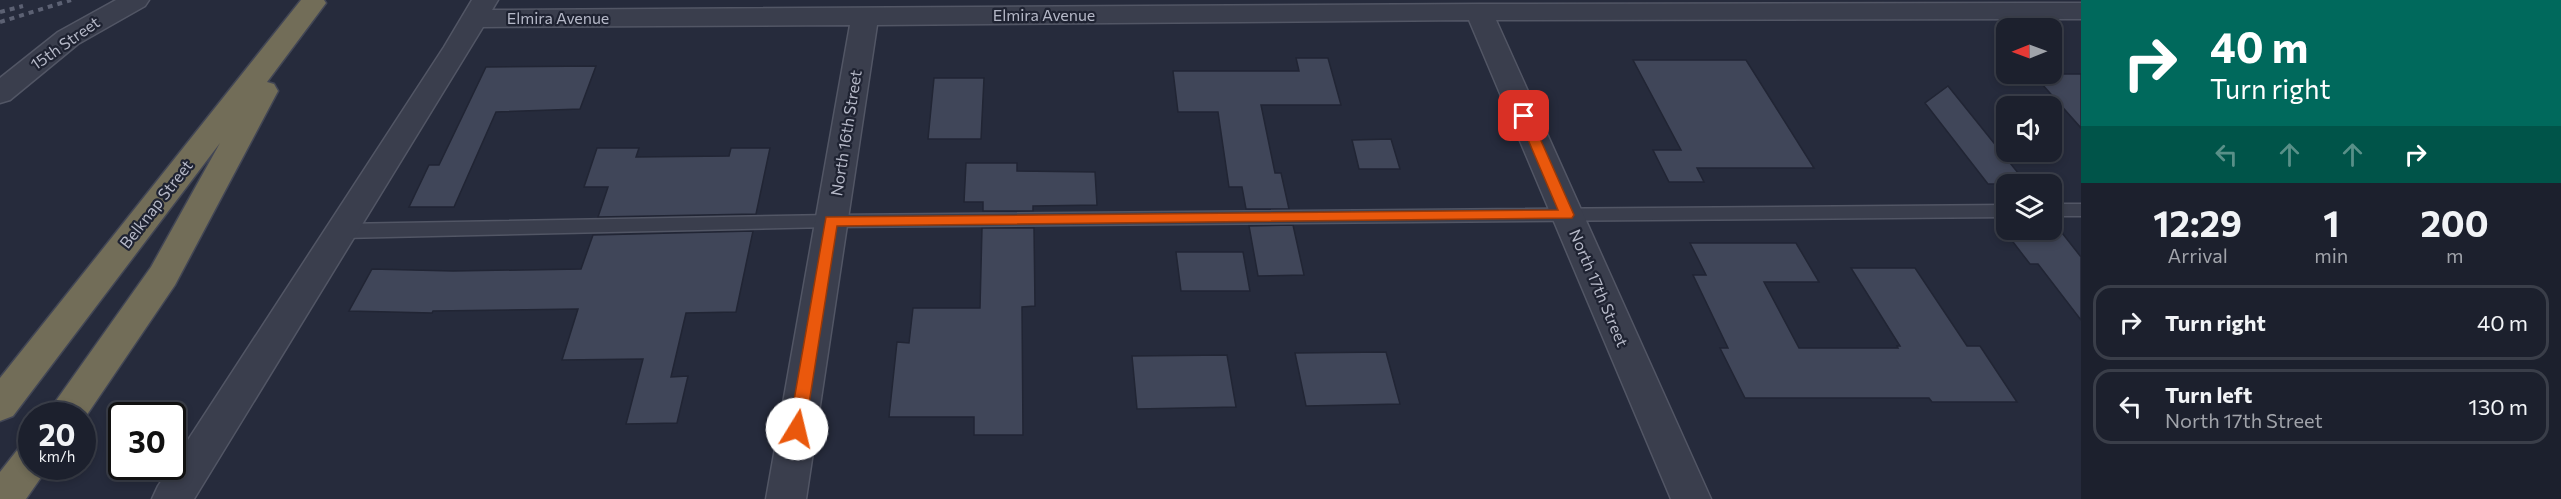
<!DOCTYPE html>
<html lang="en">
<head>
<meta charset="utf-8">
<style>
	:root { --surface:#1c202d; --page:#252835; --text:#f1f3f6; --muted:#a0a3aa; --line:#3a3e49 }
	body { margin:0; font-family:Commissioner,sans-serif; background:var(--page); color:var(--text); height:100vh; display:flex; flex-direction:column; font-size:22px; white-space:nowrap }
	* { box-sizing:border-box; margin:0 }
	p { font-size:20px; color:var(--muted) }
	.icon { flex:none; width:33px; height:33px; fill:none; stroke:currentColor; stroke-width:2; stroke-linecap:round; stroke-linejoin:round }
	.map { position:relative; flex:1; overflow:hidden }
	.drawer { display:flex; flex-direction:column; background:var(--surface); width:480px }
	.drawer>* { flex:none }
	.guide { background:#00695c; color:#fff; overflow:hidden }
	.needle { width:39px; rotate:269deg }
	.fabs { position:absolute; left:1996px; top:18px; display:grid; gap:12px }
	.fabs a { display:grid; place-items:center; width:66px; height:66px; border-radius:12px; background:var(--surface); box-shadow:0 3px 9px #0003,0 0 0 2px var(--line); font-size:30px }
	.speed { position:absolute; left:18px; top:402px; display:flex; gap:12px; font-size:30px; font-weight:700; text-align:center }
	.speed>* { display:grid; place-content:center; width:78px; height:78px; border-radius:50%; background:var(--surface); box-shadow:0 3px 9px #0003,0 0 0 2px var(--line); line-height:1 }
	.speed small { font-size:15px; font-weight:400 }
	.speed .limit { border:3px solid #111; border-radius:9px; background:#fff; color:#111 }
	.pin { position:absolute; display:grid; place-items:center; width:51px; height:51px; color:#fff; margin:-26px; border-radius:12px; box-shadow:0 3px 9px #0006 }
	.me { position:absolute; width:66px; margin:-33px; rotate:9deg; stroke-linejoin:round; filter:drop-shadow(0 0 4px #0008) }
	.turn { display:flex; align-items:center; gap:21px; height:126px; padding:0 30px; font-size:27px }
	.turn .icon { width:78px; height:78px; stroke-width:2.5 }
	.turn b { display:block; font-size:42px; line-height:51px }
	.lanes { display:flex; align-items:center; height:57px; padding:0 30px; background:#0003; justify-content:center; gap:30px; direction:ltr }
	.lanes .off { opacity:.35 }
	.eta { display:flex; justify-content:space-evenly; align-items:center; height:102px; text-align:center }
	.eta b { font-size:36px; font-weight:700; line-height:42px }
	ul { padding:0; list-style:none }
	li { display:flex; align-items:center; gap:18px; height:75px; margin:0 12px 9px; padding:0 18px; border:3px solid var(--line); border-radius:18px }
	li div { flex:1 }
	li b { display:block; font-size:22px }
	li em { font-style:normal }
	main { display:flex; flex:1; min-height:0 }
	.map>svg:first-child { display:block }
</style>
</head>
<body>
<main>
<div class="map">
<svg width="2081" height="499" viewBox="0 0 2081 499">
	<rect width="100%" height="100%" fill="#262b3c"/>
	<!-- building -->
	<path fill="#404659" stroke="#212534" stroke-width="1.5" d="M 1296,58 L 1328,58 L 1341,105 L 1261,105 L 1275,173 L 1281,173 L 1289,209 L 1246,209 L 1242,187 L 1229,187 L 1218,112 L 1178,112 L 1173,71 L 1299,71 Z
		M 1633,60 L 1746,60 L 1814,168 L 1697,168 L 1704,182 L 1669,182 L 1653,150 L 1681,150 Z
		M 596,66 L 580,109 L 496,112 L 454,207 L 409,207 L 429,165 L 439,165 L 486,67 Z
		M 2033,74 L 2081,74 L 2081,128 Z
		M 934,78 L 984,78 L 981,139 L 928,139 Z
		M 1948,86 L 2027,184 L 1988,184 L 1925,103 Z
		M 1391,139 L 1400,169 L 1359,169 L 1352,140 Z
		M 597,148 L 639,148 L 636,157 L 729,156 L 731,148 L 770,148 L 756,214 L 598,217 L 608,187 L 584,187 Z
		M 966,163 L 1017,163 L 1017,171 L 1095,172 L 1097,205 L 1033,206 L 1033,211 L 983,211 L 983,202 L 964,202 Z
		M 1293,225 L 1304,275 L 1258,276 L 1249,226 Z
		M 982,228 L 1034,228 L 1035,306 L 1022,307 L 1023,435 L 974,435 L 974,417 L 889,417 L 897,342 L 909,343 L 913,308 L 980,308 Z
		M 2003,229 L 2059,229 L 2081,257 L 2081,320 L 2038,264 L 2030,264 Z
		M 753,231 L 736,312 L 686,313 L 671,377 L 688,376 L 677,423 L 626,424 L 643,359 L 562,360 L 578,309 L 433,311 L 432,313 L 349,311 L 372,269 L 453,271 L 581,269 L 593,235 Z
		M 1690,243 L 1796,243 L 1819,282 L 1764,282 L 1799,348 L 1898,348 L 1897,346 L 1900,346 L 1851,268 L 1915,268 L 1967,346 L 1980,346 L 2017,402 L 1932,402 L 1929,398 L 1745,398 L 1720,348 L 1728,348 L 1693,275 L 1706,275 Z
		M 1176,252 L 1243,252 L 1250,291 L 1181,291 Z
		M 1386,352 L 1400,404 L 1306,406 L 1295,353 Z
		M 1227,355 L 1236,407 L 1137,409 L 1132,356 Z"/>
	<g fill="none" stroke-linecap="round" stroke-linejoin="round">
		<defs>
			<path id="lane" d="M 2052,204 L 2081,204 L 2081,216 L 2052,216 Z
				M 2007,205 L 2007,217 L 831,227 L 342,238 L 336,236 L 333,231 L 336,226 L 342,224 L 831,215 Z"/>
			<path id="street" d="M 116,0 L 149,0 L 145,6 L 78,44 L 10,100 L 0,103 L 0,78 L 58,32 Z
				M 472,0 L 498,0 L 492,10 L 1479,4 L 2081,3 L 2081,19 L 1496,20 L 1711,499 L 1671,499 L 1469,20 L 877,25 L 806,499 L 766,499 L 850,25 L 483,27 L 194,499 L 152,499 L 158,486 L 444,47 Z"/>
			<path id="highway" d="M 301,0 L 324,0 L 326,3 L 267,82 L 274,84 L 278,91 L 175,285 L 82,422 L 82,416 L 48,416 L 53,405 L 151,267 L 220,143 L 13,416 L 0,421 L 0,378 Z
				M 32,444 L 32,466 L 49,466 L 26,499 L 0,499 L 0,472 L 18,449 Z"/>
		</defs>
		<!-- lane casing -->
		<use href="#lane" stroke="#525665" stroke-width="3"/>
		<!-- street casing -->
		<use href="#street" stroke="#525665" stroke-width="3"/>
		<!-- highway casing -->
		<use href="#highway" stroke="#424655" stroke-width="3"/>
		<!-- lane -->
		<use href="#lane" fill="#3a3e4d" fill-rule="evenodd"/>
		<!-- street -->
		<use href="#street" fill="#3a3e4d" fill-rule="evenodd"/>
		<!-- highway -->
		<use href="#highway" fill="#726d58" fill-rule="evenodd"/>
		<!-- rail -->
		<path stroke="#5c6173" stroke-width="4" stroke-dasharray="5 5" stroke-linecap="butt" d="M 0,12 L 23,6
			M 0,22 L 71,0"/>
	</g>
	<!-- route -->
	<path fill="#ea580c" stroke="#983908" stroke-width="1.5" d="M 1524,112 L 1530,116 L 1574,215 L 1572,218 L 837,226 L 805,429 L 803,434 L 797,436 L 792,434 L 789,429 L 826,217 L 1558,210 L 1518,116 Z"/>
	<g text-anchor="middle" stroke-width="4.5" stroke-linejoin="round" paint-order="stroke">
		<!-- street labels -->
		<g font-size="16" fill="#b6b9c8" stroke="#1f2332">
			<text x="1044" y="21">Elmira Avenue</text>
			<text x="558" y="24">Elmira Avenue</text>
			<text transform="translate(65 43) rotate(-35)" y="6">15th Street</text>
			<text transform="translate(846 133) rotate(-81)" y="6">North 16th Street</text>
			<text transform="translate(156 204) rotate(-52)" y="6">Belknap Street</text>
			<text transform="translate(1599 288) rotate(67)" y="6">North 17th Street</text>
		</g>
	</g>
</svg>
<div class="fabs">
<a><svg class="needle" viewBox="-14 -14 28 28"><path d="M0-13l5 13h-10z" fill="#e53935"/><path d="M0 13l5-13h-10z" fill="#a0a3aa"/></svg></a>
<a><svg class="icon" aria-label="sound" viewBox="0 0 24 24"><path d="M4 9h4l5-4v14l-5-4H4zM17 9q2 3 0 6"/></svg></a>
<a><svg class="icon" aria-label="layers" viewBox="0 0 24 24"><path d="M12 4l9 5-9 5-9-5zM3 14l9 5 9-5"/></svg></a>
</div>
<div class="speed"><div>20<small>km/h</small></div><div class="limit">30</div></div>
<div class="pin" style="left:1524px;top:116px;background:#d93025"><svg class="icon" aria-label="arrive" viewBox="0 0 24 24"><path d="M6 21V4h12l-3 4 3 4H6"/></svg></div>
<svg class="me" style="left:797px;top:429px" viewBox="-20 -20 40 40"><circle r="19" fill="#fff"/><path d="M0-13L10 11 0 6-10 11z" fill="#ea580c"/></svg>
</div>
<section class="drawer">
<div class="guide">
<div class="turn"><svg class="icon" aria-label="right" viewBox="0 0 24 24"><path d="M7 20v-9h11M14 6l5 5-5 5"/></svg><div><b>40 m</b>Turn right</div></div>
<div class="lanes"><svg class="icon off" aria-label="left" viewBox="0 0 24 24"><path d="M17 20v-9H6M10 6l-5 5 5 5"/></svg><svg class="icon off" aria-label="ahead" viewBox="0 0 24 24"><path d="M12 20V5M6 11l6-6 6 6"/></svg><svg class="icon off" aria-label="ahead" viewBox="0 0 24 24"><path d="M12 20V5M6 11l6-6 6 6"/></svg><svg class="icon" aria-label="right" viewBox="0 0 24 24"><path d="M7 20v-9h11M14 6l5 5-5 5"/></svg></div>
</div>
<div class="eta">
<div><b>12:29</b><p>Arrival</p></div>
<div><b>1</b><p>min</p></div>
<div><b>200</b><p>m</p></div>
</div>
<ul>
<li><svg class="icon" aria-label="right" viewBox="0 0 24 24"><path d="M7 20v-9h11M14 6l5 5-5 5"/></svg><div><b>Turn right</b></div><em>40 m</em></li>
<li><svg class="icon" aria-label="left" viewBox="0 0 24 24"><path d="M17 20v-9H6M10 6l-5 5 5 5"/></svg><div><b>Turn left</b><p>North 17th Street</p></div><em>130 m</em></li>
</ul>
</section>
</main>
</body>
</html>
